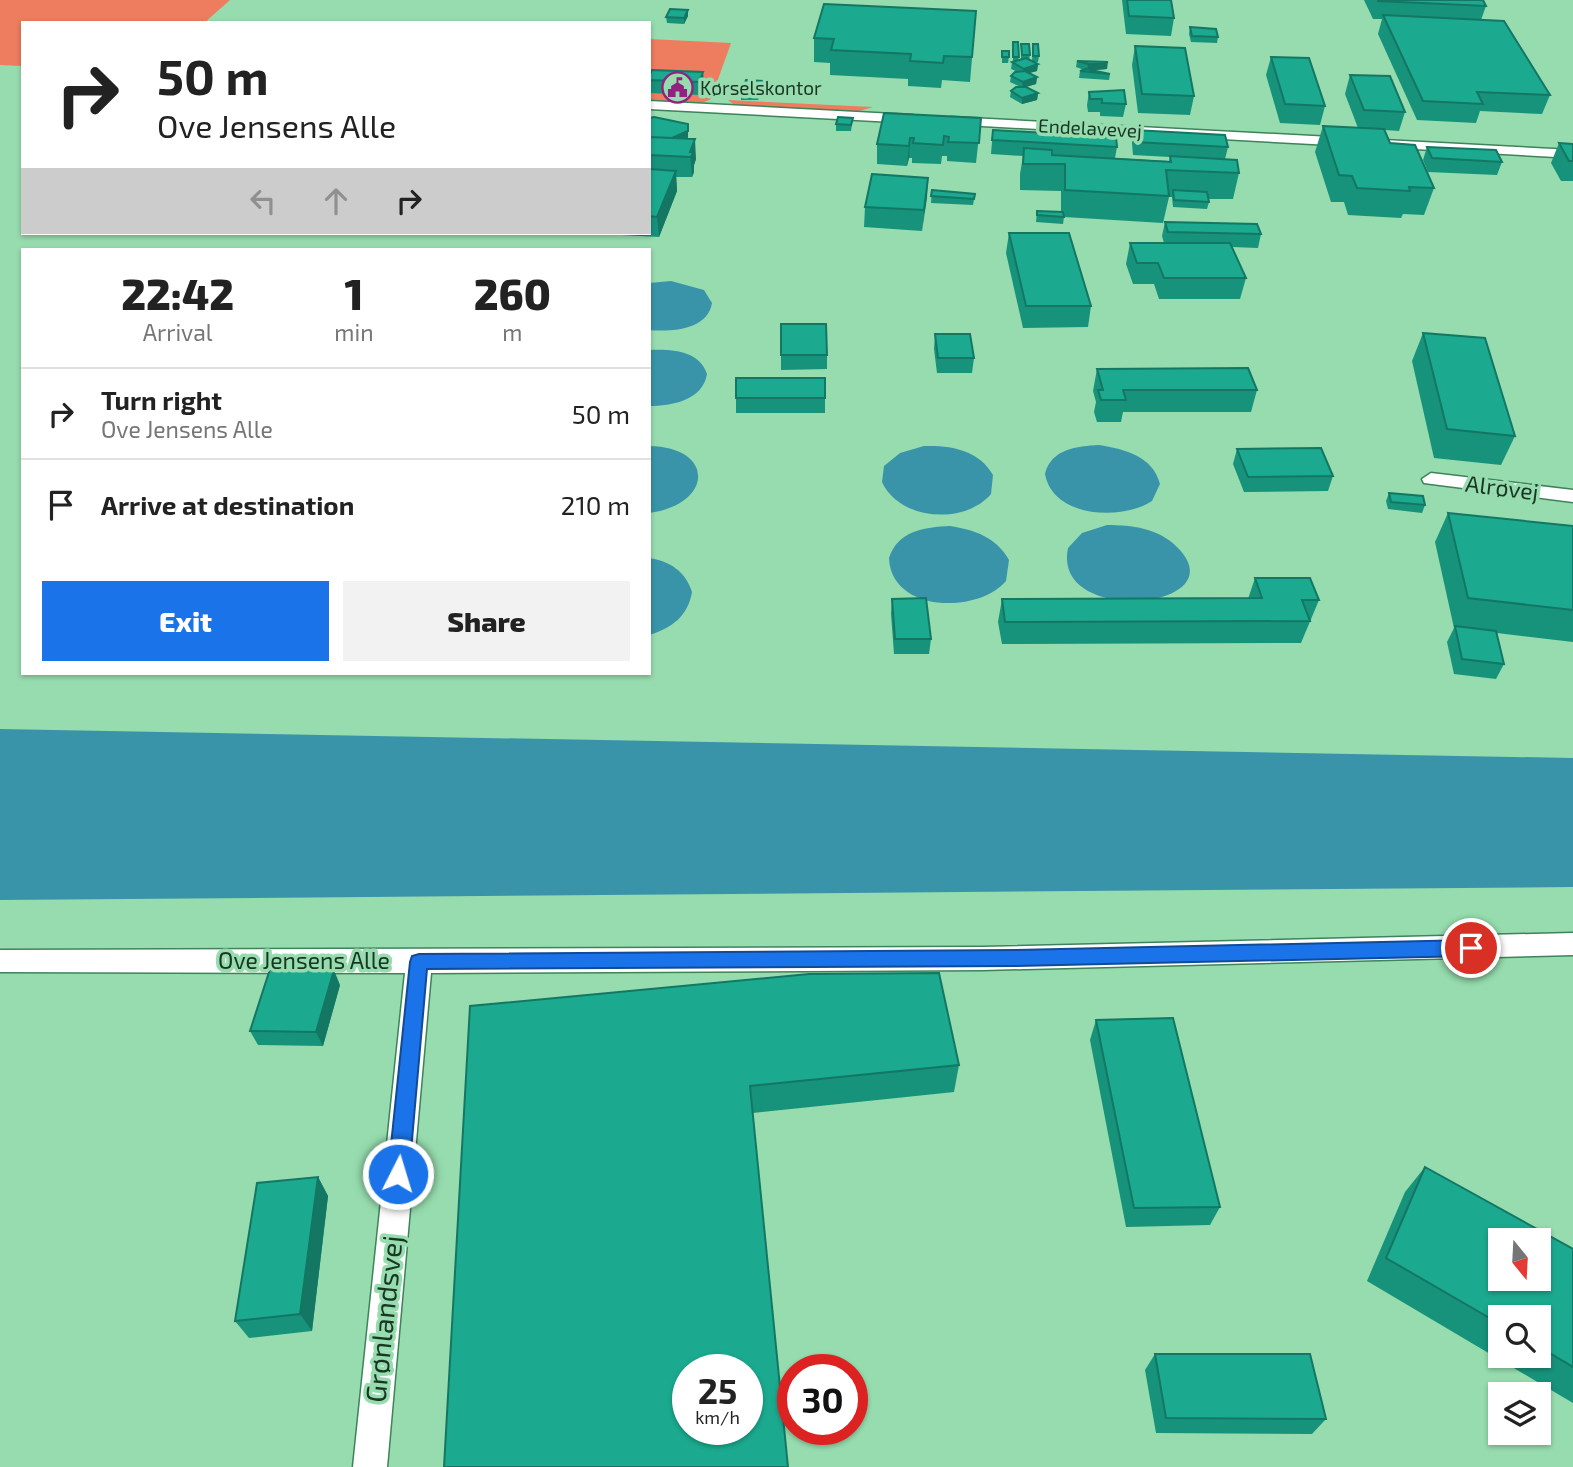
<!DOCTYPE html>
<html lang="en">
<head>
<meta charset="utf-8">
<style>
	:root { --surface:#fff; --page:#f2f2f2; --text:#222; --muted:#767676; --line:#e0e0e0; --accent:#1a73e8 }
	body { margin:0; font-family:"Exo 2",sans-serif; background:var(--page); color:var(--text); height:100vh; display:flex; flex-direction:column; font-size:26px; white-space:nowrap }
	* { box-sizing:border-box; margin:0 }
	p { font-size:23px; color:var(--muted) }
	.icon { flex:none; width:38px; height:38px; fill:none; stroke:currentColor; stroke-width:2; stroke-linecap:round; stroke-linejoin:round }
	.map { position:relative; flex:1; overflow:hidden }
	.panel { position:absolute; left:21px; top:248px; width:630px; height:427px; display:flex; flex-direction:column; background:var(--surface); border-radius:0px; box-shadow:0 2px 5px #0004 }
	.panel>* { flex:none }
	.banner { position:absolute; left:21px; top:21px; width:630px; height:214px; border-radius:0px; box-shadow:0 2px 5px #0004; background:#fff; color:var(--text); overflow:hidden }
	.needle { width:46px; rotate:162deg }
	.tools { position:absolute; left:1488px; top:1228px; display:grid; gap:14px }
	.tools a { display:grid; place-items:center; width:63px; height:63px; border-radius:0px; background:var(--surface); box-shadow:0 2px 5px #0004; font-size:35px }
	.speed { position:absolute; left:672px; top:1354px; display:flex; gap:14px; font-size:35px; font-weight:700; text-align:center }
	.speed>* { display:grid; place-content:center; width:91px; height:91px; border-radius:50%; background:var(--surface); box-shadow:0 2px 5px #0004; line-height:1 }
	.speed small { font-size:18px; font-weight:400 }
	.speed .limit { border:10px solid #d22; background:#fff; color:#111 }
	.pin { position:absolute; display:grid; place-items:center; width:60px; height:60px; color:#fff; margin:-30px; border:4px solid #fff; border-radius:50%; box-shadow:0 2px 7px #0007 }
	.me { position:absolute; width:77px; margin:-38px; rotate:5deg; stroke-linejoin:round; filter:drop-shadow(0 0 5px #0008) }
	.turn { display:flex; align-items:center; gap:24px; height:147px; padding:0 21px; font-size:32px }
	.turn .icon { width:91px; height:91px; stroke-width:2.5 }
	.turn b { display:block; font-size:49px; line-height:60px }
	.lanes { display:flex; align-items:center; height:66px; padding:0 21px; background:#0003; justify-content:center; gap:35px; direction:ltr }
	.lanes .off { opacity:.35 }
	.eta { display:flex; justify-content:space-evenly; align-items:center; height:119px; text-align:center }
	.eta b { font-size:42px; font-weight:800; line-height:49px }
	.cta { display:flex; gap:14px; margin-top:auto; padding:14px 21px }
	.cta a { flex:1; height:80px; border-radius:0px; background:var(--accent); color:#fff; font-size:28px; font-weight:800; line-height:80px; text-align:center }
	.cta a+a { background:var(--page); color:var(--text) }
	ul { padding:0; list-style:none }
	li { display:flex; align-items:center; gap:21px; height:91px; padding:0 21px; border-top:2px solid var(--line) }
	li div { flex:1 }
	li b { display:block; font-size:26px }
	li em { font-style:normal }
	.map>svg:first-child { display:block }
</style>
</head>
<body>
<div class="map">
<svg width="1573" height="1467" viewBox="0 0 1573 1467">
	<rect width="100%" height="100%" fill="#96dcae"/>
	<!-- green -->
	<path fill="#ee7c5f" d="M 0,0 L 230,0 L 204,23 L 23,23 L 23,66 L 0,65 Z
		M 649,39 L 731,43 L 711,99 L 700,104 L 649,101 Z
		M 728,100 L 873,107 L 856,112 L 736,106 Z"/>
	<!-- water -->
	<path fill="#3a94a9" d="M 671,281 L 704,290 L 712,303 C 708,330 671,332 649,330 L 649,283 Z
		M 649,350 C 671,349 699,350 707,374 C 703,400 672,406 649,406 Z
		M 1099,445 C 1124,449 1153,456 1160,484 L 1152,501 C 1122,521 1053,518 1045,474 C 1051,449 1077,446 1099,445 Z
		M 649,446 C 716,447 713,505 649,513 Z
		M 924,446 C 951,445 979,450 993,475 L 991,494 C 965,525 900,521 882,482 L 884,466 L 900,453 Z
		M 1107,525 C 1132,525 1158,528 1177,547 C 1240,609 1051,628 1068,548 L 1082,533 Z
		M 950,526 C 975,530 996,537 1009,560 L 1006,581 C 978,614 891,613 889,558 C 898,531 924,527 950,526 Z
		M 649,558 C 670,561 686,572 692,592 C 688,616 672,628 649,635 Z
		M 0,729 L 1573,758 L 1573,887 L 0,900 Z"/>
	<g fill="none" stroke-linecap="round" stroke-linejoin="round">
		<defs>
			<path id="street" d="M 649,101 L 913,115 L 920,119 L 913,123 L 649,109 Z
				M 951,117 L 1350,138 L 1357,142 L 1350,146 L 946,124 L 944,121 Z
				M 1384,140 L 1573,150 L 1573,158 L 1379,147 L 1379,141 Z
				M 1431,473 L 1573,490 L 1573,502 L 1424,483 L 1422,479 Z
				M 1573,933 L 1573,955 L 983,970 L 431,973 L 387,1467 L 353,1467 L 405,973 L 0,972 L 0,950 L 983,947 Z"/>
		</defs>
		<!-- street casing -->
		<use href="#street" stroke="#3e835a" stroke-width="3"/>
		<!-- street -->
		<use href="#street" fill="#fff" fill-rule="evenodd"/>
	</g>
	<!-- wall -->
	<path fill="#17927b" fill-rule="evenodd" d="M 1122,0 L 1171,0 L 1174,18 L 1171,36 L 1126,34 Z
		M 1364,0 L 1483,0 L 1486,6 L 1481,20 L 1550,95 L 1542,114 L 1480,111 L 1476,123 L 1417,120 L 1378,34 L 1382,19 L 1373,19 Z
		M 688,10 L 688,16 L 684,24 L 667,23 L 666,17 Z
		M 976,11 L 970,82 L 942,80 L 941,88 L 908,86 L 908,79 L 830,75 L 830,63 L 814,62 L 814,38 Z
		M 1190,27 L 1218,37 L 1217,43 L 1191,42 L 1189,34 Z
		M 1013,42 L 1019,57 L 1018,60 L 1021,60 L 1021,44 L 1030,55 L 1029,60 L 1032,62 L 1033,44 L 1039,56 L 1038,62 L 1034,62 L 1038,64 L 1037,71 L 1028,73 L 1037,77 L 1036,84 L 1026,87 L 1038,93 L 1037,100 L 1022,104 L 1010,97 L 1011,91 L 1021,87 L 1010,82 L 1011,76 L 1018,72 L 1011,69 L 1012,62 L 1013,62 Z
		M 1135,46 L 1194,96 L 1190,115 L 1138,113 L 1132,65 Z
		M 1002,51 L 1009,57 L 1008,63 L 1002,63 Z
		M 1271,57 L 1325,106 L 1320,125 L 1280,123 L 1266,75 Z
		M 1077,61 L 1107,69 L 1092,70 L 1110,74 L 1109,80 L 1079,78 L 1080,71 L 1084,70 L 1076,67 Z
		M 703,72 L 704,85 L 700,95 L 649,93 L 649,76 Z
		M 1350,75 L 1405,112 L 1399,131 L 1385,130 L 1390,143 L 1434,188 L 1424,215 L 1403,214 L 1401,218 L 1348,215 L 1344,202 L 1331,202 L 1315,152 L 1323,126 L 1358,128 L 1345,94 Z
		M 762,87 L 758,100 L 741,100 L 741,93 Z
		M 1089,92 L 1126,104 L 1123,117 L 1100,116 L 1100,112 L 1088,112 L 1087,105 Z
		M 649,118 L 688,139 L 696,159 L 694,165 L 694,172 L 692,177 L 676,177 L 677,191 L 659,237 L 584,233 L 649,233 Z
		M 853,118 L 851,131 L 836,131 L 836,124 Z
		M 981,118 L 976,163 L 947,161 L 947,156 L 942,156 L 941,164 L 912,163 L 912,158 L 909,158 L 907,166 L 877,164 L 877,144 Z
		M 993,130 L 1117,147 L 1115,158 L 1169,161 L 1170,157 L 1133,155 L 1132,143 L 1134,130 L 1228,147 L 1225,159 L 1239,173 L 1233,199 L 1208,199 L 1209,202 L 1207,209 L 1173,207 L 1172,197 L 1169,197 L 1163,223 L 1064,217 L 1063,224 L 1036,222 L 1037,211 L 1061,212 L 1061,191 L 1020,190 L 1020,174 L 1023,156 L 991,154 Z
		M 1559,143 L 1573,144 L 1573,181 L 1561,181 L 1551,163 Z
		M 1427,147 L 1502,162 L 1497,175 L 1428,172 L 1423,160 Z
		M 928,178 L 922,231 L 864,227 L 865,207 Z
		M 932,190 L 975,194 L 973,205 L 931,203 Z
		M 1165,222 L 1261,234 L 1258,248 L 1232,247 L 1246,278 L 1240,299 L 1159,299 L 1154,284 L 1133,284 L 1126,264 L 1130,243 L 1164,243 L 1162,236 Z
		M 1009,233 L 1091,306 L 1088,327 L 1023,328 L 1006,253 Z
		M 781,324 L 827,355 L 827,369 L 781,370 Z
		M 1423,333 L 1515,436 L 1501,465 L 1434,458 L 1412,361 Z
		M 935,334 L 974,358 L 972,373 L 937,373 L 934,349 Z
		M 1097,369 L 1257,390 L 1251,412 L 1123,412 L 1121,422 L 1097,422 L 1094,412 L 1096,402 L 1093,391 Z
		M 736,398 L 825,398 L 825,413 L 736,413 Z
		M 1237,449 L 1333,476 L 1328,491 L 1244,492 L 1233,464 Z
		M 1389,493 L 1425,505 L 1422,513 L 1388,509 L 1386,501 Z
		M 1448,513 L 1573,526 L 1573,642 L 1497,633 L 1504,664 L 1496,679 L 1454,674 L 1447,642 L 1454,628 L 1435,542 Z
		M 1255,578 L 1319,600 L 1301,643 L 1002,644 L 998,622 L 1002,599 L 1248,599 Z
		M 892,599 L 931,639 L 929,654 L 894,654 L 891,614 Z
		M 340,985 L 323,1046 L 258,1045 L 250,1031 Z
		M 470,1006 L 959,1065 L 954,1092 L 753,1113 Z
		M 1096,1020 L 1220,1207 L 1210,1225 L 1126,1227 L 1090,1040 Z
		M 1425,1167 L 1573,1249 L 1573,1403 L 1367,1281 L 1405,1192 ZM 1500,1318 L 1538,1318 L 1538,1356 L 1500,1356 Z
		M 318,1177 L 328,1196 L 312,1331 L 249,1338 L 235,1321 Z
		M 1155,1354 L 1326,1419 L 1312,1434 L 1156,1433 L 1145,1370 Z"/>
	<!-- shaded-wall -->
	<path fill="#137764" d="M 688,10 L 688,16 L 684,24 L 684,18 Z
		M 1108,62 L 1107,69 L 1087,71 L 1088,64 Z
		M 1038,64 L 1037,71 L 1023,75 L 1024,69 Z
		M 703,72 L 704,85 L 700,95 L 699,82 Z
		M 1037,77 L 1036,84 L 1022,88 L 1023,82 Z
		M 762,81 L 762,87 L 758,100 L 757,94 Z
		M 1038,93 L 1037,100 L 1022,104 L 1022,98 Z
		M 688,124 L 688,144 L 670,139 Z
		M 910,138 L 909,158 L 907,166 L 909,146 Z
		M 695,139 L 696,159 L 694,165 L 694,172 L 692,177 L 690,152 Z
		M 676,171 L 677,191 L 659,237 L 657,217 Z
		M 928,178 L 927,198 L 922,231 L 924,210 Z
		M 334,970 L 340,985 L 323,1046 L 316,1032 Z
		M 318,1177 L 328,1196 L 312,1331 L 300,1314 Z"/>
	<!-- building -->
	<path fill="#1baa8f" stroke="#137764" stroke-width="2" fill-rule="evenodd" d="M 1127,0 L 1171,0 L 1174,18 L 1129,16 Z
		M 1378,0 L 1483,0 L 1486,6 L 1378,1 Z
		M 824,4 L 976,11 L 972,57 L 944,56 L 943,63 L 910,61 L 911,54 L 831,50 L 834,39 L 814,38 Z
		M 670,9 L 688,10 L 684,18 L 666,17 Z
		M 1383,15 L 1504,21 L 1550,95 L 1477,92 L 1483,104 L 1423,101 Z
		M 1190,27 L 1216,29 L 1218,37 L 1192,36 Z
		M 1013,42 L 1018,42 L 1019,57 L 1013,57 Z
		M 1021,44 L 1029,44 L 1030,55 L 1022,55 Z
		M 1033,44 L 1038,44 L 1039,56 L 1033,56 Z
		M 1135,46 L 1185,48 L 1194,96 L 1142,94 Z
		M 1002,51 L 1009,51 L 1009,57 L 1002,57 Z
		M 1271,57 L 1309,58 L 1325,106 L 1285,104 Z
		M 1026,58 L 1038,64 L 1024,69 L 1012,62 Z
		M 1077,61 L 1108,62 L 1088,64 Z
		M 1086,69 L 1110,74 L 1080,71 Z
		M 652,70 L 703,72 L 699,82 L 649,80 L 649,76 Z
		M 1025,71 L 1037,77 L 1023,82 L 1011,76 L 1015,72 Z
		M 1350,75 L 1390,76 L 1405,112 L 1364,110 Z
		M 746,80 L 762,81 L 757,94 L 741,93 Z
		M 1016,87 L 1026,87 L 1038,93 L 1022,98 L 1011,91 Z
		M 1124,90 L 1126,104 L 1102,103 L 1102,99 L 1090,99 L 1089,92 Z
		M 884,113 L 981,118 L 979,143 L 948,142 L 949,137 L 944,136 L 943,145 L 913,143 L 914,138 L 910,138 L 909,146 L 877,144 Z
		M 654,117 L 688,124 L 688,131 L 672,138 L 649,137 L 649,118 Z
		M 838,117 L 853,118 L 851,125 L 836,124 Z
		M 1323,126 L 1384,129 L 1390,143 L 1415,145 L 1434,188 L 1409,187 L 1410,191 L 1357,188 L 1352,176 L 1339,175 Z
		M 993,130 L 1116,137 L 1117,147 L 992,140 Z
		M 1134,130 L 1225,135 L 1228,147 L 1135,142 Z
		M 649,137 L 695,139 L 690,152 L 693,152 L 691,157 L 649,155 Z
		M 1559,143 L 1573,144 L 1573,161 L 1569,161 Z
		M 1427,147 L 1496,150 L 1502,162 L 1432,158 Z
		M 1024,148 L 1052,150 L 1052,155 L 1171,162 L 1170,156 L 1237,160 L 1239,173 L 1166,170 L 1169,196 L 1065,190 L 1065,164 L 1023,164 Z
		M 649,169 L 676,171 L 657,217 L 649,216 Z
		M 872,174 L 928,178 L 924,210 L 865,207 Z
		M 932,190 L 975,194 L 974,199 L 931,196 Z
		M 1173,190 L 1207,192 L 1209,202 L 1174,200 Z
		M 1037,211 L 1063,212 L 1064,217 L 1037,215 Z
		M 1165,222 L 1257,224 L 1261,234 L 1168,232 Z
		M 1009,233 L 1069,233 L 1091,306 L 1026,306 Z
		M 1130,243 L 1230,243 L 1246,278 L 1164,278 L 1158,263 L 1137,263 Z
		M 781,324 L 826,324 L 827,355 L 781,355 Z
		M 1423,333 L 1485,338 L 1515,436 L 1447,429 Z
		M 935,334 L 970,334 L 974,358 L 938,358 Z
		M 1248,368 L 1257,390 L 1123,390 L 1126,400 L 1101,400 L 1098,390 L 1103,390 L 1097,369 Z
		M 736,378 L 825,378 L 825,398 L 736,398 Z
		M 1321,448 L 1333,476 L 1248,477 L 1237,449 Z
		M 1389,493 L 1423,496 L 1425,505 L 1391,502 Z
		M 1448,513 L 1573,526 L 1573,610 L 1468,598 Z
		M 1255,578 L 1310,578 L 1319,600 L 1302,600 L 1310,621 L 1005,622 L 1002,599 L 1262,598 Z
		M 926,598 L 931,639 L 895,639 L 892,599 Z
		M 1455,626 L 1496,631 L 1504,664 L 1462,659 Z
		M 270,969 L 334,970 L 316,1032 L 250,1031 Z
		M 939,973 L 959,1065 L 750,1086 L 788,1467 L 444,1467 L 470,1006 L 809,974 ZM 688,1370 L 747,1370 L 747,1430 L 688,1430 Z
		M 1173,1018 L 1220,1207 L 1134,1208 L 1096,1020 Z
		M 1425,1167 L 1573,1249 L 1573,1367 L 1538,1346 L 1538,1318 L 1500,1318 L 1500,1324 L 1386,1258 ZM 1500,1241 L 1538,1241 L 1538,1279 L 1500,1279 Z
		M 318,1177 L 300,1314 L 235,1321 L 257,1183 Z
		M 1155,1354 L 1310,1354 L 1326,1419 L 1166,1418 Z"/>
	<!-- route -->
	<path fill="#1a73e8" stroke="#114b97" stroke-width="2" d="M 1471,940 L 1480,948 L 1471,956 L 1016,966 L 427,969 L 409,1174 L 406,1181 L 398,1184 L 391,1181 L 388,1174 L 410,962 L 412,956 L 419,954 L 1016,950 Z"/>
	<!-- icons -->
	<defs>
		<symbol id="civic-ring" viewBox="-11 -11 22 22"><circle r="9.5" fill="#96dcae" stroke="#922181" stroke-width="1.5"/><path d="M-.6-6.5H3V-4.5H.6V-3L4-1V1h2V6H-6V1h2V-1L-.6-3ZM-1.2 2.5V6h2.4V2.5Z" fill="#922181"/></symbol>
	</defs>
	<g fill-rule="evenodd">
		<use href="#civic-ring" x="660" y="70" width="35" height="35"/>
	</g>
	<g text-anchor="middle" stroke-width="7" stroke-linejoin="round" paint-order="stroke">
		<!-- far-poi labels -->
		<g font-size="19" fill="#193624" stroke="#96dcae" text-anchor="start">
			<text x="700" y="95">Kørselskontor</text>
		</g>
		<!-- far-street labels -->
		<g font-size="19" fill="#193624" stroke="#96dcae">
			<text transform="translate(1090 128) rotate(3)" y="7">Endelavevej</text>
		</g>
		<!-- street labels -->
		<g font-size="23" fill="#193624" stroke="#96dcae">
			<text transform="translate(1502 488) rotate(7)" y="8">Alrøvej</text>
			<text x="304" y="969">Ove Jensens Alle</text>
		</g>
		<!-- near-street labels -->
		<g font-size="28" fill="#193624" stroke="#96dcae">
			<text transform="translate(384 1319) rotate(-84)" y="10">Grønlandsvej</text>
		</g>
	</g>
</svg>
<div class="tools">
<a><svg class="needle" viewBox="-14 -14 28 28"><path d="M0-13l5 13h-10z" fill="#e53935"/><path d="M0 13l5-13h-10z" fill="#767676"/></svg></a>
<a><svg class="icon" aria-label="search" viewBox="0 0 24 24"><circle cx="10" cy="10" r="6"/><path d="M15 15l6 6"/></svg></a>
<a><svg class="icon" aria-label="layers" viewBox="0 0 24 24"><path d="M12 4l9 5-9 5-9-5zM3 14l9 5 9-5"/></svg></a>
</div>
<div class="speed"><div>25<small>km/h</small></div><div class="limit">30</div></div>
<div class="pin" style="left:1471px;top:948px;background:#d93025"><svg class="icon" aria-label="arrive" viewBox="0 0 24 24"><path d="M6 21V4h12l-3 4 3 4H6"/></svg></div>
<svg class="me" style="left:398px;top:1174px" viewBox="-20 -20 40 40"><circle r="17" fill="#1a73e8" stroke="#fff" stroke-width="3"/><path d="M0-11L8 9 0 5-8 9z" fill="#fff"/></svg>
<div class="banner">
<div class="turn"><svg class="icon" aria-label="right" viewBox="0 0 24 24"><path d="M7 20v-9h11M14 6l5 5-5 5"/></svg><div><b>50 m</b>Ove Jensens Alle</div></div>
<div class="lanes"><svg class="icon off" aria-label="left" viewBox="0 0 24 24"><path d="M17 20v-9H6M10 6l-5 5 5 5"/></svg><svg class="icon off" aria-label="ahead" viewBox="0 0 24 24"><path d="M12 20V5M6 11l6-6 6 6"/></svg><svg class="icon" aria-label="right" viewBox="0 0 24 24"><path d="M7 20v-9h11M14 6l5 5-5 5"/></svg></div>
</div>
<section class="panel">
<div class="eta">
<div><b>22:42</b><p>Arrival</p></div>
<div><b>1</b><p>min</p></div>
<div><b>260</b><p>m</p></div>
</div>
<ul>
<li><svg class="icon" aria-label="right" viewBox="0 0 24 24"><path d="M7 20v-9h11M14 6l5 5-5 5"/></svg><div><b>Turn right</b><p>Ove Jensens Alle</p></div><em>50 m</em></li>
<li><svg class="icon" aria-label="arrive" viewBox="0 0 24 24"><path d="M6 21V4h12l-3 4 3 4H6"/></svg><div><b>Arrive at destination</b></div><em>210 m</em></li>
</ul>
<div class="cta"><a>Exit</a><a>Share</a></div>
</section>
</div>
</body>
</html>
